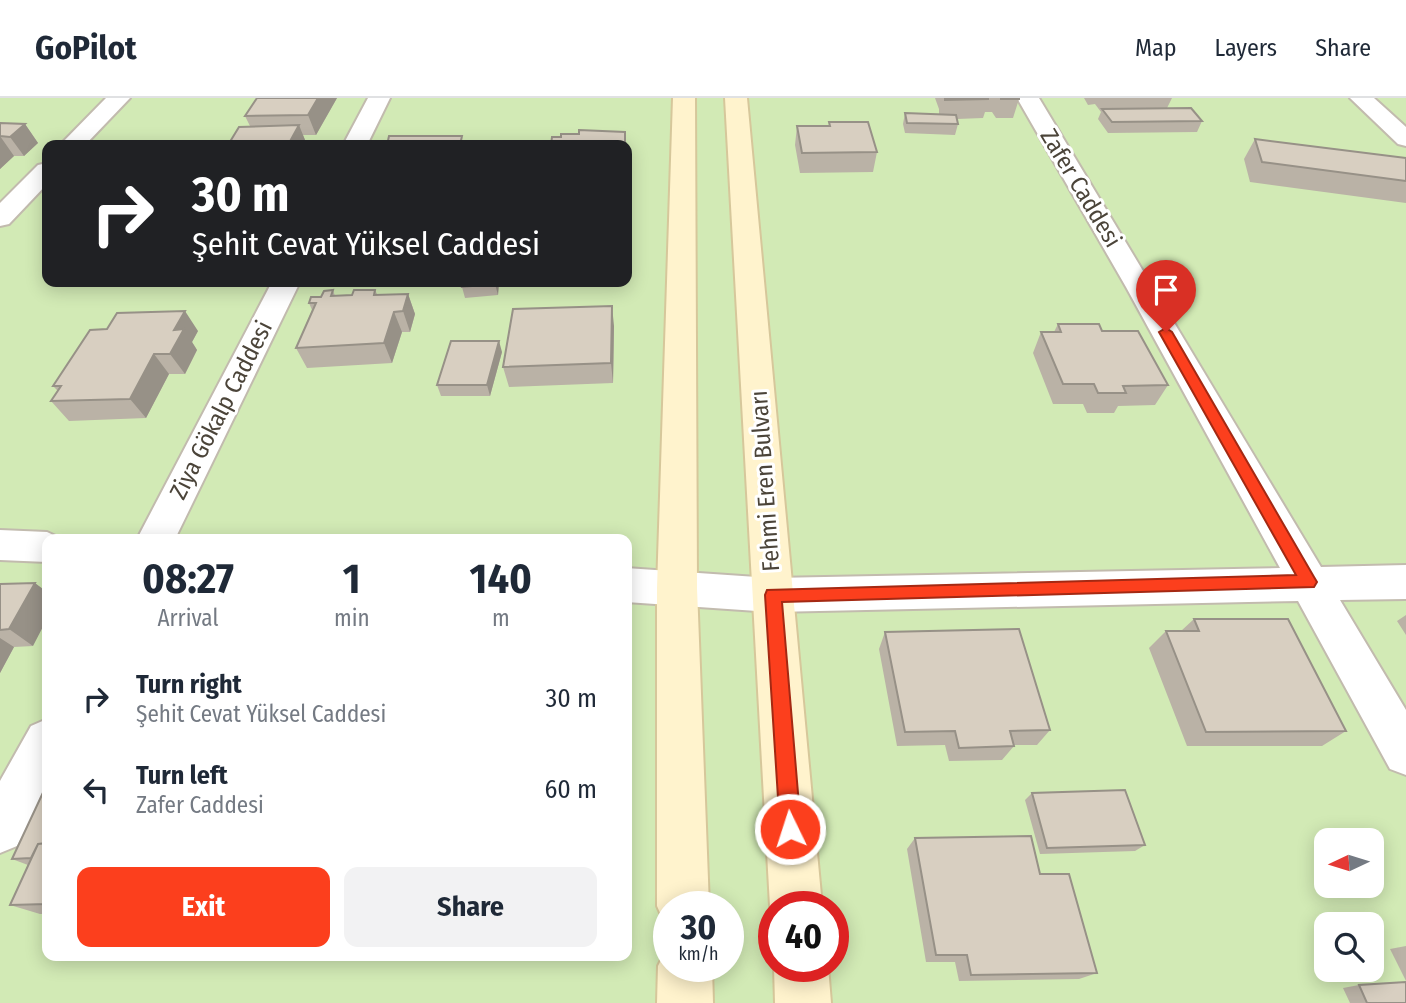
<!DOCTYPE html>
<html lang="en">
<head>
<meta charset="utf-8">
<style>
	:root { --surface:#fff; --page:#f2f2f3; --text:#1f2937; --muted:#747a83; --line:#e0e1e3; --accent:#fc3f1d }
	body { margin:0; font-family:"Fira Sans Condensed",sans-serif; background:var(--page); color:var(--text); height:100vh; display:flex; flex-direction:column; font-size:26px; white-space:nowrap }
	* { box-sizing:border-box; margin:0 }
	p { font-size:23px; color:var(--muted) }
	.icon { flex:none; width:38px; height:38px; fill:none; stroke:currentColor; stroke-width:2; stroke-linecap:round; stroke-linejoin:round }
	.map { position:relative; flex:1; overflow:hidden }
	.drawer { position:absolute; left:42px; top:436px; width:590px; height:427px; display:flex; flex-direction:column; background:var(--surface); border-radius:14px; box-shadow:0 4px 18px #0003 }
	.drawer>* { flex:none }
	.hud { position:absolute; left:42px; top:42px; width:590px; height:147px; border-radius:14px; box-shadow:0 4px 18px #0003; background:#202124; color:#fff; overflow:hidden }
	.needle { width:46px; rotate:266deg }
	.buttons { position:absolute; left:1314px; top:730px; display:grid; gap:14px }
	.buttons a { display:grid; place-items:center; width:70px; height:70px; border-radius:14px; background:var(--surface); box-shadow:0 4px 18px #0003; font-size:35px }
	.speed { position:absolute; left:653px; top:793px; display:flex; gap:14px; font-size:35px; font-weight:700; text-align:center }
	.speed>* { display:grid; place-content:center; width:91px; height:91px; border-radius:50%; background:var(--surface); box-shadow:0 4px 18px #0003; line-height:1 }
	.speed small { font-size:18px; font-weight:400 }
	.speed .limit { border:10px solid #d22; background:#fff; color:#111 }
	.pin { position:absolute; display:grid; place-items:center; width:60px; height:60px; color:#fff; margin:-72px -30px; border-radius:50% 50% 50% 0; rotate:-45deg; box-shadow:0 0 7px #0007 }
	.pin .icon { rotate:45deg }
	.me { position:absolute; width:77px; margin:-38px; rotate:356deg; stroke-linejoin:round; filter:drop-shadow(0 0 5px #0008) }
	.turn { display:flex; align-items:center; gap:24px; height:147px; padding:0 35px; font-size:32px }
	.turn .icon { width:91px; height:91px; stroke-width:2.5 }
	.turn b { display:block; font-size:49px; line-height:60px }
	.eta { display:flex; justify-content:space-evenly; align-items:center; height:119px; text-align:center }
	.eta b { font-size:42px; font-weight:700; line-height:49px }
	.action { display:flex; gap:14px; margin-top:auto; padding:14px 35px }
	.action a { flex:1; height:80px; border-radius:14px; background:var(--accent); color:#fff; font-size:28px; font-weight:700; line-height:80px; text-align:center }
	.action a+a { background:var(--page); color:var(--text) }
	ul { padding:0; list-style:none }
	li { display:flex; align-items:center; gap:21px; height:91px; padding:0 35px }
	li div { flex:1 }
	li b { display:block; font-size:26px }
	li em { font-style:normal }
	header { display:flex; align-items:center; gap:42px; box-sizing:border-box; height:98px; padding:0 35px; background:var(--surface); border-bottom:2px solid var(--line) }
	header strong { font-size:33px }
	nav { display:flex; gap:38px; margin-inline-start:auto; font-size:24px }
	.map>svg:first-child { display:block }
</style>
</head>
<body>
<header>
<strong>GoPilot</strong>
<nav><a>Map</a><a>Layers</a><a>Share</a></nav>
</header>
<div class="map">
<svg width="1406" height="905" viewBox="0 0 1406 905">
	<rect width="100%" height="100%" fill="#f6f3ec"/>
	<!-- green -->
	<path fill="#d2eab5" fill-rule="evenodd" d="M 0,0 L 1406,0 L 1406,905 L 0,905 ZM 47,47 L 626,47 L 626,184 L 47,184 ZM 47,441 L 626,441 L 626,858 L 47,858 ZM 1326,742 L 1372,742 L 1372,788 L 1326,788 ZM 668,808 L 728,808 L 728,868 L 668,868 ZM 774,808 L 833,808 L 833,868 L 774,868 ZM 1326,826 L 1372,826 L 1372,872 L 1326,872 Z"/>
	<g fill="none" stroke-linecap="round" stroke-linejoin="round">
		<defs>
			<path id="street" d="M 106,0 L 130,0 L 85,47 L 60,47 Z
				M 368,0 L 390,0 L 367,47 L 343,47 Z
				M 1017,0 L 1039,0 L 1321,469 L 1406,467 L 1406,501 L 1340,502 L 1406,612 L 1406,677 L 1390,671 L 1298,503 L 773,514 L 626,504 L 626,470 L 773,480 L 1280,470 L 1126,189 Z
				M 1350,0 L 1374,0 L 1406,29 L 1406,48 L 1398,46 Z
				M 47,65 L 47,86 L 9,126 L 0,128 L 0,105 L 38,67 Z
				M 272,184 L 300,184 L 175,441 L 137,441 Z
				M 0,432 L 47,434 L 62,441 L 47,441 L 47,464 L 0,462 Z
				M 47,621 L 47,689 L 17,748 L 0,755 L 0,683 L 31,628 Z"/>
			<path id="secondary" d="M 673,0 L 695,0 L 697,490 L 709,808 L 668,808 L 668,828 L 665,826 L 657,808 L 657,490 Z
				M 725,0 L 747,0 L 822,808 L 774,808 L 774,816 L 770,808 Z
				M 668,848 L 668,868 L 712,868 L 713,905 L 657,905 L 658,868 Z
				M 774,868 L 828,868 L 831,905 L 775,905 Z"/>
		</defs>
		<!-- street casing -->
		<use href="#street" stroke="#c2bbae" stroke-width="4"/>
		<!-- secondary casing -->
		<use href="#secondary" stroke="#d6c79b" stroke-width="4"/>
		<!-- street -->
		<use href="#street" fill="#fff" fill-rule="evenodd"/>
		<!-- secondary -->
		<use href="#secondary" fill="#fff3cd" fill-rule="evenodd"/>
	</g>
	<!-- wall -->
	<path fill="#bab2a6" d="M 257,0 L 337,0 L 316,37 L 303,37 L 307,47 L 228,47 L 250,28 L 245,18 Z
		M 935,0 L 1019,0 L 1019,1 L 1013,20 L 996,20 L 992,14 L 985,14 L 983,20 L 957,21 L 958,26 L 955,37 L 905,35 L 903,26 L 905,15 L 939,17 L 939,11 Z
		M 1084,0 L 1172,0 L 1167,10 L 1202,23 L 1197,34 L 1108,35 L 1098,21 L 1101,14 L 1095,6 L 1088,7 Z
		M 829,24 L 877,54 L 873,74 L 800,75 L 795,47 L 797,28 L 829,28 Z
		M 0,25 L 25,26 L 38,45 L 24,58 L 14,58 L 0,71 Z
		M 1255,41 L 1406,60 L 1406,105 L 1250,84 L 1244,61 Z
		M 499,184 L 498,197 L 465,200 L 462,189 Z
		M 333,192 L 335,198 L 352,197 L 375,192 L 377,196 L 408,196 L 415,216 L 410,234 L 402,234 L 392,265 L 307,270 L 296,250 L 312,212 L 309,205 Z
		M 1058,226 L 1102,233 L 1168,287 L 1155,307 L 1118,308 L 1114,315 L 1087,315 L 1083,306 L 1053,306 L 1033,255 L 1041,234 L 1054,234 Z
		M 614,228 L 613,285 L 509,289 L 503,269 Z
		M 198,233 L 192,244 L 197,252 L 185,276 L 169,276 L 146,320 L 69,323 L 51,303 L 58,293 L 53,288 Z
		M 502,254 L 490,298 L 441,298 L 437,287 Z
		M 0,486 L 33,548 L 14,549 L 0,575 Z
		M 1406,517 L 1406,537 L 1397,523 Z
		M 1194,521 L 1346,633 L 1322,648 L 1187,648 L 1149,550 L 1166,533 L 1181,533 Z
		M 885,534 L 1050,632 L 1037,647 L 1014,647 L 1014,648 L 1002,662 L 949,663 L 945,647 L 897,648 L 879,551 Z
		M 47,686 L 47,816 L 40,816 L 10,807 L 28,767 L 12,761 Z
		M 1032,695 L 1145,747 L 1135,753 L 1040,756 L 1025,702 Z
		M 915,740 L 1040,776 L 1097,875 L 1079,881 L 959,883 L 955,864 L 926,864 L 907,751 Z
		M 1406,848 L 1406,883 L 1390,851 Z
		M 1359,887 L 1406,905 L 1350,905 L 1343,890 Z"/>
	<!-- shaded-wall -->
	<path fill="#979187" d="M 318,0 L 337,0 L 316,37 L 308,17 Z
		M 25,26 L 38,45 L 24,58 L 10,39 Z
		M 299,27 L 307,47 L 288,47 Z
		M 0,38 L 14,58 L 0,71 Z
		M 496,184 L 499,184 L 498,197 L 495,186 Z
		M 408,196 L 415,216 L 410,234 L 403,213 Z
		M 612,208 L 614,228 L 613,285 L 611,265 Z
		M 185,213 L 198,233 L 192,244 L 197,252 L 185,276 L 170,256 L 174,232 Z
		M 394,214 L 402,234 L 392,265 L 384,245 Z
		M 499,243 L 502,254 L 490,298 L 487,287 Z
		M 154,256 L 169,276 L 146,320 L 130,301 Z
		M 35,485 L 47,494 L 47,521 L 33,548 L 9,531 Z
		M 0,540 L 14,549 L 0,575 Z"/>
	<!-- building -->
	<path fill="#d8cfc1" stroke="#979187" stroke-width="2" d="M 257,0 L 318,0 L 308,17 L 245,18 Z
		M 945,0 L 988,0 L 988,1 L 945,2 Z
		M 1001,0 L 1019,0 L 1019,1 L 1001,1 Z
		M 1191,10 L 1202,23 L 1112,24 L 1102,11 Z
		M 905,15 L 956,17 L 958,26 L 907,25 Z
		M 829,24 L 868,24 L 877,54 L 802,55 L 797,28 L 830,28 Z
		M 0,25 L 25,26 L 10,39 L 0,38 Z
		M 299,27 L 288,47 L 228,47 L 239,29 Z
		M 579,32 L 625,34 L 625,47 L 551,47 L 552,39 L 561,39 L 561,36 L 579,36 Z
		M 389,38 L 462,38 L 460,47 L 387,47 Z
		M 1255,41 L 1406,60 L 1406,83 L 1262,64 Z
		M 463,184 L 496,184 L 495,186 L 462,189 Z
		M 333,192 L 331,198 L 352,197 L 354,192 L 375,192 L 374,197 L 408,196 L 403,213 L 394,214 L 384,245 L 296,250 L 316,205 L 309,205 L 311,199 L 321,199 L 324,193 Z
		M 612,208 L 611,265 L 503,269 L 513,211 Z
		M 185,213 L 174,232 L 184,231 L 170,256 L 154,256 L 130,301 L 51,303 L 61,288 L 53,288 L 90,232 L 107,231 L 117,215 Z
		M 1058,226 L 1099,226 L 1102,233 L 1138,233 L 1168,287 L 1123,288 L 1126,295 L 1098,295 L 1094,286 L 1063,286 L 1041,234 L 1061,234 Z
		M 451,243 L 499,243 L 487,287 L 437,287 Z
		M 35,485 L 9,531 L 0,532 L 0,486 Z
		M 1194,521 L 1288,521 L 1346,633 L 1206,634 L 1166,533 L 1199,533 Z
		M 1019,531 L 1050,632 L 1010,633 L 1014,648 L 959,650 L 955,633 L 905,634 L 885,534 Z
		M 47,686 L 47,745 L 38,746 L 31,760 L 12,761 Z
		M 1125,692 L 1145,747 L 1047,750 L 1032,695 Z
		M 1031,738 L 1040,776 L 1069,776 L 1097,875 L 971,877 L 967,857 L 936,857 L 915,740 Z
		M 47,745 L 47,806 L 10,807 L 38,746 Z
		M 1406,884 L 1406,905 L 1367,905 L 1359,887 Z"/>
	<!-- route -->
	<path fill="#fc3f1d" stroke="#a42913" stroke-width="2" d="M 1166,230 L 1172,234 L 1314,479 L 1317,484 L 1314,489 L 782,504 L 801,731 L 798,738 L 790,741 L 783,738 L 780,731 L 765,497 L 767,492 L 1296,477 L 1159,234 Z"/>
	<g text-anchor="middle" stroke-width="6" stroke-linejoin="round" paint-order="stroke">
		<!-- street labels -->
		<g font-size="24" fill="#4b4439" stroke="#fff">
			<text transform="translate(1081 90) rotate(59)" y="8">Zafer Caddesi</text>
			<text transform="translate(221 312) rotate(-63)" y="8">Ziya Gökalp Caddesi</text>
			<text transform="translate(765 383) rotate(-94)" y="8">Fehmi Eren Bulvarı</text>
		</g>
	</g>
</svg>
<div class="buttons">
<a><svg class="needle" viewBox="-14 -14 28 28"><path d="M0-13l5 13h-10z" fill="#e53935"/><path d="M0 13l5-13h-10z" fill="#747a83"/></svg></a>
<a><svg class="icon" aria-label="search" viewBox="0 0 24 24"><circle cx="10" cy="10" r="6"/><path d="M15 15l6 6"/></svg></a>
</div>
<div class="speed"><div>30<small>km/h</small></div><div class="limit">40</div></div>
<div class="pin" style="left:1166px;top:234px;background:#d93025"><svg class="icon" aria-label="arrive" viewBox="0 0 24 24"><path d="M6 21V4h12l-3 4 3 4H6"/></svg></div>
<svg class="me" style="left:790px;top:731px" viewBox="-20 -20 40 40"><circle r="17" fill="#fc3f1d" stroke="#fff" stroke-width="3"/><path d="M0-11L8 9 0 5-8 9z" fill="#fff"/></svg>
<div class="hud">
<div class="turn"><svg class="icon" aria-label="right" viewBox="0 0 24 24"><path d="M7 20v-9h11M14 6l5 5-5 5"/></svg><div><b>30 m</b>Şehit Cevat Yüksel Caddesi</div></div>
</div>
<section class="drawer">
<div class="eta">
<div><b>08:27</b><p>Arrival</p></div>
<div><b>1</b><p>min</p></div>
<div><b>140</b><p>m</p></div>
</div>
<ul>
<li><svg class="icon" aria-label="right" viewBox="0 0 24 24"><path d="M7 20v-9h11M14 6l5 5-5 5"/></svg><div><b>Turn right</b><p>Şehit Cevat Yüksel Caddesi</p></div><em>30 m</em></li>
<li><svg class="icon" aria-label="left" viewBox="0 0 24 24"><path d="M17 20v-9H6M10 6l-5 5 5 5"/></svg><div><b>Turn left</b><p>Zafer Caddesi</p></div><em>60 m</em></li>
</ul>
<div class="action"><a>Exit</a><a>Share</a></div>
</section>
</div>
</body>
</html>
